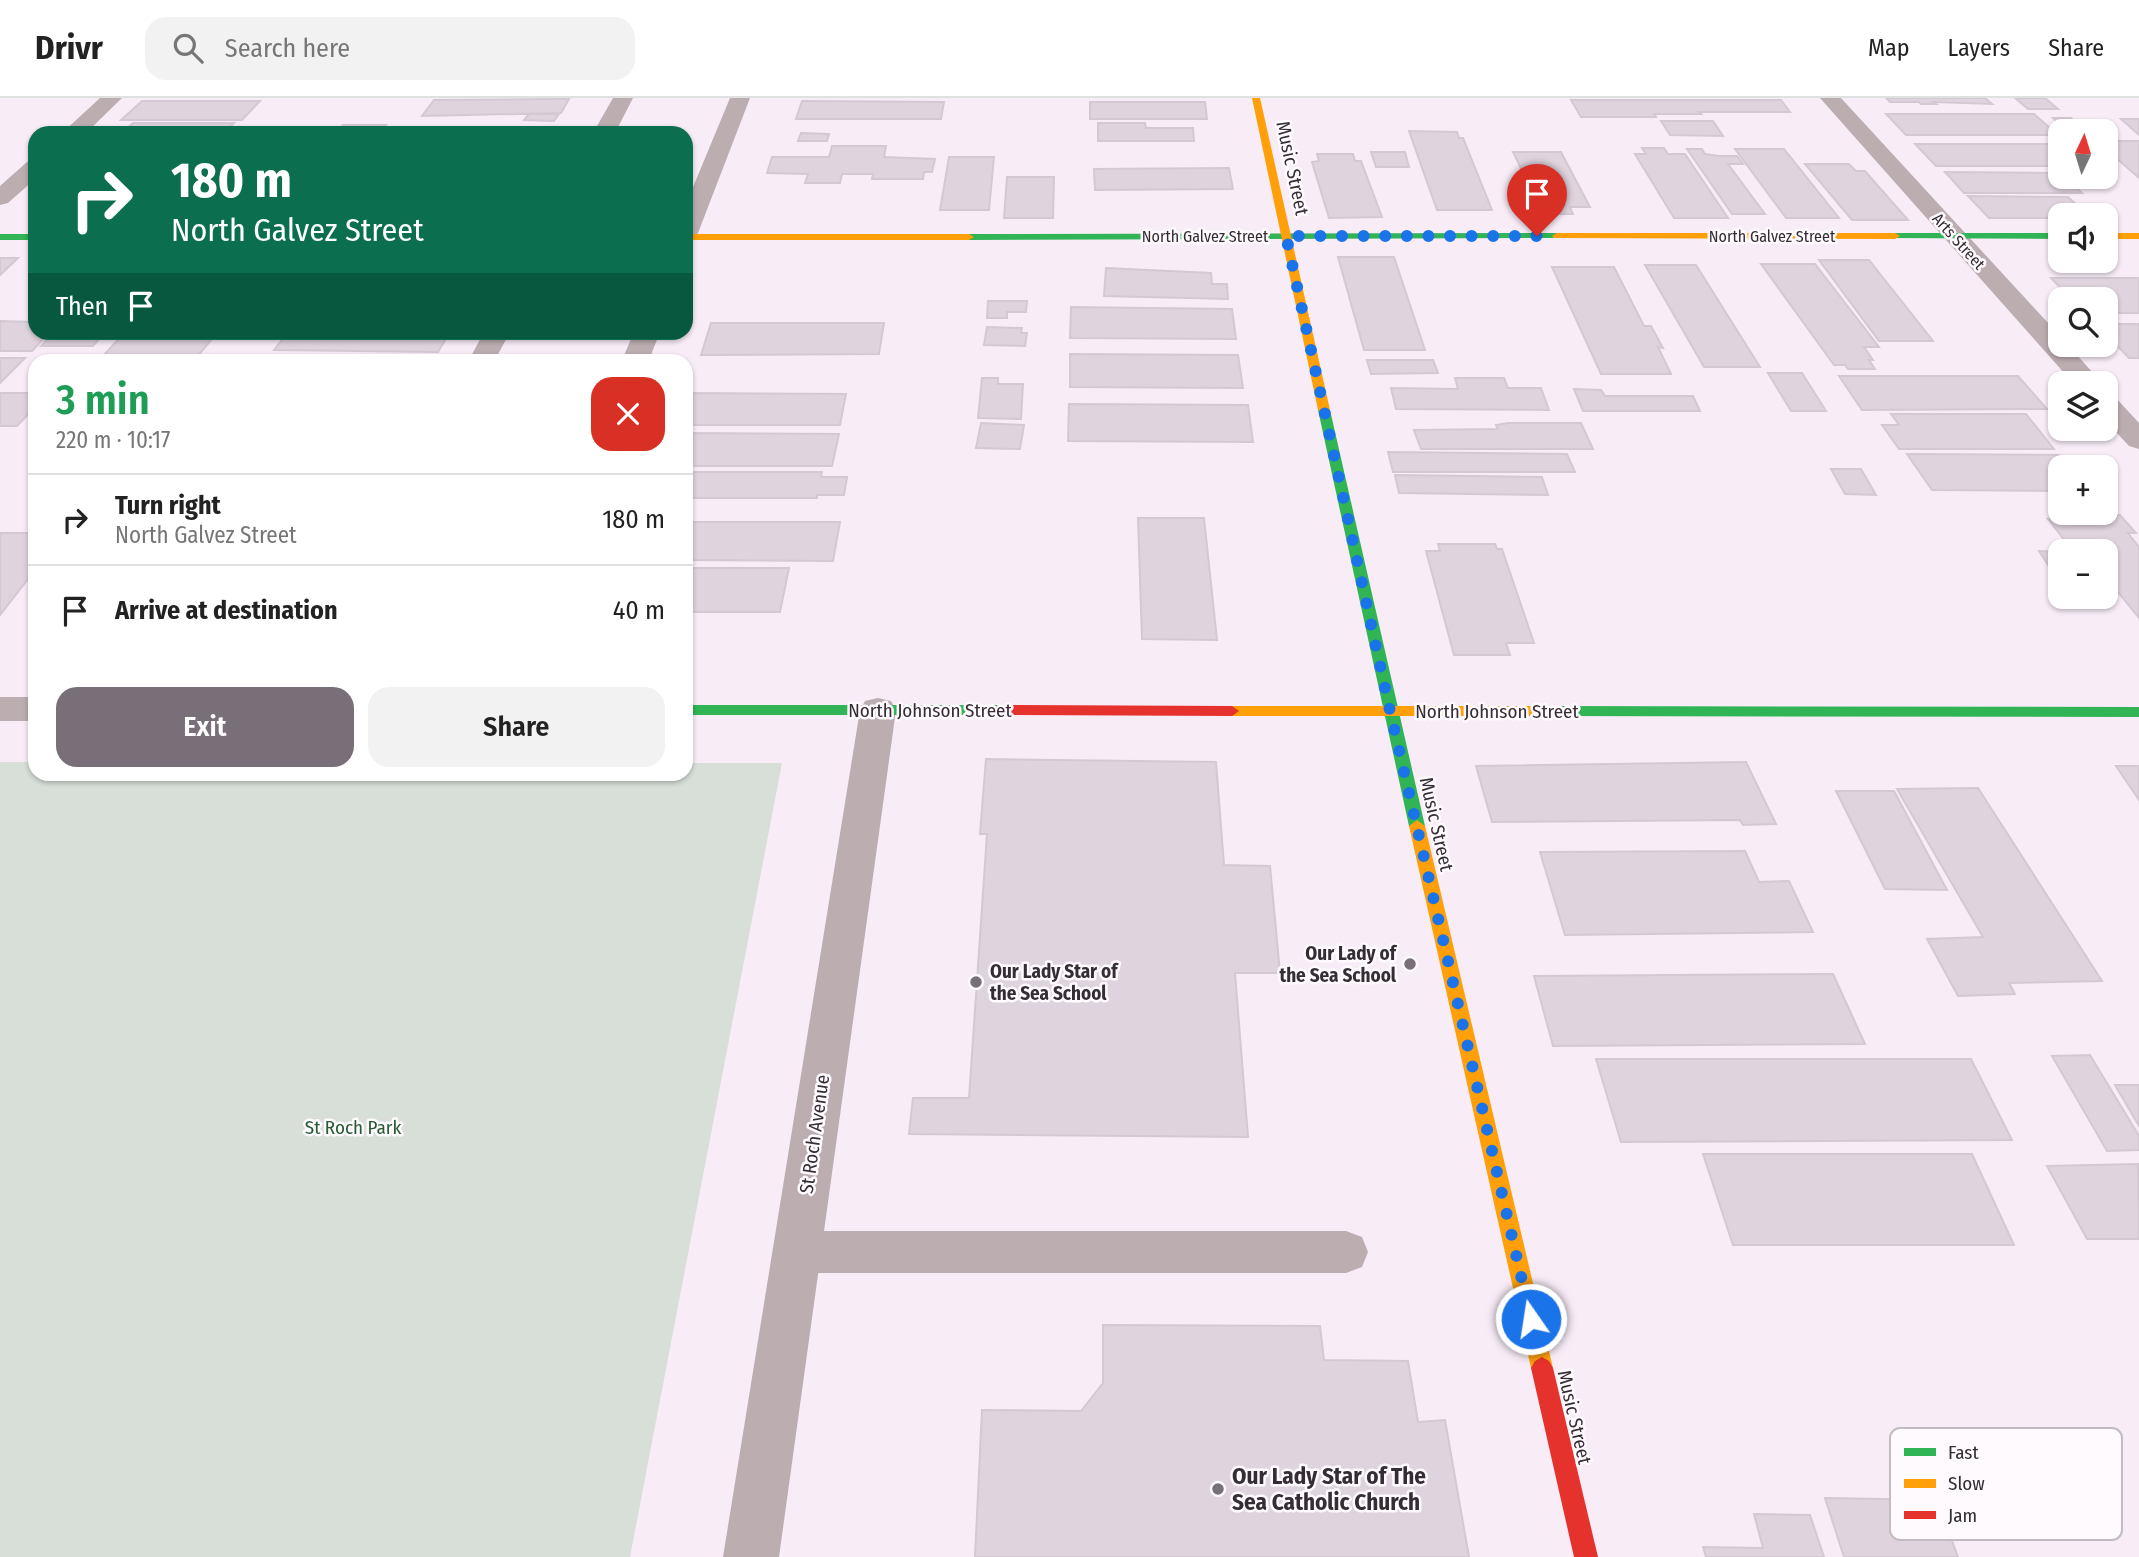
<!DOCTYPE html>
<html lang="en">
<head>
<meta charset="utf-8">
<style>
	:root { --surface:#fff; --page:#f2f2f2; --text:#222; --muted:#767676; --line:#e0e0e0; --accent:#796f78 }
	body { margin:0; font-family:"Fira Sans Condensed",sans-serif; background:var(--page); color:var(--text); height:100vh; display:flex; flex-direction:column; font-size:26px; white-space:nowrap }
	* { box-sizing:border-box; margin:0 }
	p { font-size:23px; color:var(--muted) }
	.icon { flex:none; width:38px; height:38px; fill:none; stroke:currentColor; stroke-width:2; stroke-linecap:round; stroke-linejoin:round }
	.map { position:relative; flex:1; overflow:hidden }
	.sheet { position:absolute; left:28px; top:256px; width:665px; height:427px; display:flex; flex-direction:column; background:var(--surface); border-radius:21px; box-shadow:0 2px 5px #0004 }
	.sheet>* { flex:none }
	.hud { position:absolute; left:28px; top:28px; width:665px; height:214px; border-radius:21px; box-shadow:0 2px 5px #0004; background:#0b6e4f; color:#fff; overflow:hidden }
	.needle { width:46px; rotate:4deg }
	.fabs { position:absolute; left:2048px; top:21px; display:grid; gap:14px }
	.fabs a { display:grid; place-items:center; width:70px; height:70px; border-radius:14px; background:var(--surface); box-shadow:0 2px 5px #0004; font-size:35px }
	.pin { position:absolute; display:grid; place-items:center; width:60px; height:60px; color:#fff; margin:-72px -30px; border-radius:50% 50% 50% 0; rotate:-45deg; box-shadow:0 0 7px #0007 }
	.pin .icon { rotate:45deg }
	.me { position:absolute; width:77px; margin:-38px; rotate:347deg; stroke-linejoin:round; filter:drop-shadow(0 0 5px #0008) }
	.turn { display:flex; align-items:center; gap:24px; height:147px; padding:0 28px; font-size:32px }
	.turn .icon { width:91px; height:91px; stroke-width:2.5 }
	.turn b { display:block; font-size:49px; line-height:60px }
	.then { display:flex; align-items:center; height:66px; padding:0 28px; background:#0003; gap:14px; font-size:26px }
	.round { display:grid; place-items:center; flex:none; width:74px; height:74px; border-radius:21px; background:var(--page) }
	.head { display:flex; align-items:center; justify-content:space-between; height:119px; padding:0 28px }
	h1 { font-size:42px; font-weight:600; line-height:52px; color:#1e9e55 }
	.primary-button { display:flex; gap:14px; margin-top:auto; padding:14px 28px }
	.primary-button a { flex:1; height:80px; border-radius:21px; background:var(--accent); color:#fff; font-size:28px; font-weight:600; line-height:80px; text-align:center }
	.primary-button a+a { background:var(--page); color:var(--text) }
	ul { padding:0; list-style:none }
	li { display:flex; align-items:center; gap:21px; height:91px; padding:0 28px; border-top:2px solid var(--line) }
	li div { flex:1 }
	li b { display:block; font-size:26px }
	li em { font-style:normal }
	header { display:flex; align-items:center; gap:42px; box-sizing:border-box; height:98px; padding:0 35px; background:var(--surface); border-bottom:2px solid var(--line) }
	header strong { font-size:33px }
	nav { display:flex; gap:38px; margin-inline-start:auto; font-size:24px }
	.search { width:490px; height:63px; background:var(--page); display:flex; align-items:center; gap:18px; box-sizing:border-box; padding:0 24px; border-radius:21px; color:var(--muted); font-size:26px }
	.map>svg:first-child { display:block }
</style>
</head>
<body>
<header>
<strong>Drivr</strong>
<div class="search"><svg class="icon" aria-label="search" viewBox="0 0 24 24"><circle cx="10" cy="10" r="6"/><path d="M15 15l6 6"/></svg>Search here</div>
<nav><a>Map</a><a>Layers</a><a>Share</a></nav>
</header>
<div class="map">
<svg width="2139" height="1459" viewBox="0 0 2139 1459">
	<rect width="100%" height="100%" fill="#f8ecf7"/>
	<!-- green -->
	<path fill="#d8dfd9" d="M 0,664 L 35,664 L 35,676 L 686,676 L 686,665 L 782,665 L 630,1459 L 0,1459 Z"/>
	<!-- building -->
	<path fill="#dfd3de" stroke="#d4c9d3" stroke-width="2" d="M 1886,0 L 1985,0 L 1992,6 L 1933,4 L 1936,6 L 1921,6 L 1919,4 L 1890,4 Z
		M 2015,0 L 2045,0 L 2058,11 L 2028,11 Z
		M 556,1 L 569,1 L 561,15 L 422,18 L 434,2 Z
		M 1571,2 L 1781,2 L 1790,14 L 1699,14 L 1701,16 L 1654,16 L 1656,19 L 1581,19 Z
		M 142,3 L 260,3 L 242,22 L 121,22 Z
		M 802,3 L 944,4 L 941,21 L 796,21 Z
		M 1090,4 L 1205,4 L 1207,21 L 1090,21 Z
		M 529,16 L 559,16 L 554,23 L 524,22 Z
		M 1886,16 L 2034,16 L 2058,37 L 1906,37 Z
		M 2053,20 L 2071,20 L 2085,33 L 2067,33 Z
		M 2121,21 L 2139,21 L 2139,37 Z
		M 1661,23 L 1713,23 L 1723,38 L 1670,37 Z
		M 133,25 L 234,25 L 224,35 L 122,35 Z
		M 1098,25 L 1145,25 L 1146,30 L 1193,30 L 1194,43 L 1098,43 Z
		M 343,27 L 386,27 L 380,35 L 336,35 Z
		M 1409,33 L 1457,34 L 1459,40 L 1463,40 L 1492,112 L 1437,112 Z
		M 801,35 L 829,36 L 827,43 L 798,43 Z
		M 2105,43 L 2139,43 L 2139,80 L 2105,50 Z
		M 1915,46 L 2060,46 L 2060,68 L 1936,68 Z
		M 832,48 L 886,48 L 884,59 L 935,61 L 932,74 L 924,74 L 923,81 L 872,81 L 873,76 L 842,76 L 840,85 L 805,85 L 808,76 L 767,75 L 772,59 L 829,59 Z
		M 1642,50 L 1664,50 L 1668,56 L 1685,56 L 1728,120 L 1674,120 L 1635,56 L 1646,56 Z
		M 1687,51 L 1702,51 L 1705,56 L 1719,58 L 1737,58 L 1743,66 L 1728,66 L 1765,116 L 1732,116 Z
		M 1735,51 L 1784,51 L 1839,120 L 1786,120 Z
		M 1371,54 L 1405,54 L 1409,69 L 1376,69 Z
		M 1513,54 L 1561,54 L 1590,109 L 1570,109 L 1573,116 L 1560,116 L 1556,109 L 1540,109 Z
		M 1317,56 L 1353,56 L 1355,63 L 1361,63 L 1382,119 L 1329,120 L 1312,64 L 1319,63 Z
		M 949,59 L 994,59 L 989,112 L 940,112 Z
		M 1805,66 L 1849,66 L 1856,73 L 1865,73 L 1908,122 L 1852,122 Z
		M 1229,70 L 1233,91 L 1095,92 L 1094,71 Z
		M 1945,74 L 2060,75 L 2060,79 L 2064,79 L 2082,95 L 1964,95 Z
		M 1007,79 L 1054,79 L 1053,120 L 1004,120 Z
		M 1968,98 L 2068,99 L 2088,117 L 2060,117 L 2060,120 L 1989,120 Z
		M 1338,159 L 1394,159 L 1425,252 L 1364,252 Z
		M 0,160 L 18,160 L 0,177 Z
		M 1819,162 L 1869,162 L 1933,243 L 1879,243 Z
		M 1761,166 L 1815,166 L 1879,249 L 1864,249 L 1873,262 L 1869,262 L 1875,271 L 1848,271 L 1845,267 L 1834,267 Z
		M 1645,167 L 1696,167 L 1760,269 L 1704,269 Z
		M 1552,169 L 1614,169 L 1644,228 L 1651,228 L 1663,250 L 1658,249 L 1671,276 L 1601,276 Z
		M 1106,170 L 1211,175 L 1212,186 L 1227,186 L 1228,201 L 1104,198 Z
		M 2051,180 L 2139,180 L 2139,215 L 2105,215 L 2105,201 L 2071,201 Z
		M 988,203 L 1027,203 L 1026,214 L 1007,214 L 1007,220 L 987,220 Z
		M 1071,209 L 1232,211 L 1236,241 L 1070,240 Z
		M 0,223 L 35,224 L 35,234 L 50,234 L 32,253 L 0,253 Z
		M 711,225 L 884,225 L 879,256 L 701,257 Z
		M 2105,226 L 2139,226 L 2139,260 L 2129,260 L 2105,235 Z
		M 987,229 L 1022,230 L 1021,235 L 1027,235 L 1025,248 L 984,247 Z
		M 80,234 L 105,234 L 93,248 L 41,248 L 52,237 L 78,237 Z
		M 125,234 L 218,234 L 196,260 L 102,259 Z
		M 288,234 L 450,234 L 438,254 L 274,252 Z
		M 1070,256 L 1238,257 L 1243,290 L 1070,289 Z
		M 207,257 L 244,257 L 240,262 L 203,262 Z
		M 276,259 L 424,260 L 274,262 Z
		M 0,260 L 25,260 L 0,285 Z
		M 1367,262 L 1433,262 L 1438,275 L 1371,276 Z
		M 1768,275 L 1802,275 L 1826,313 L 1791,313 Z
		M 1839,278 L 2018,278 L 2047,311 L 1862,312 Z
		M 982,280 L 998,280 L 998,286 L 1023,286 L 1021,321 L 978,320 Z
		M 1455,280 L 1504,280 L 1508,290 L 1541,290 L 1549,312 L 1396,311 L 1391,290 L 1458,291 Z
		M 1574,291 L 1601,292 L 1605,298 L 1693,298 L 1700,313 L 1583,313 Z
		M 0,295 L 35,295 L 35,309 L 17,328 L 0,328 Z
		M 686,295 L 846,296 L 840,327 L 686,327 Z
		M 1069,306 L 1248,307 L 1253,344 L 1068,343 Z
		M 1891,316 L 2026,316 L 2054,351 L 1899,351 L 1882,327 L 1899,327 Z
		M 981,325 L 1024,327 L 1020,351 L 976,350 Z
		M 1508,325 L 1581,325 L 1593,351 L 1421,351 L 1414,332 L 1498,331 L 1496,327 Z
		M 686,335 L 839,336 L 832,368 L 686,368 Z
		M 1388,354 L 1567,356 L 1575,374 L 1393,374 Z
		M 1907,356 L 2059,357 L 2069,369 L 2060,369 L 2060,393 L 1932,392 Z
		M 1831,371 L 1861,371 L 1876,397 L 1845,396 Z
		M 686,374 L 822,374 L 821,379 L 847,379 L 844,397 L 817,397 L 817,400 L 686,400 Z
		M 1395,377 L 1542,379 L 1548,397 L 1399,395 Z
		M 2058,417 L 2120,417 L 2136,435 L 2128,435 L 2139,449 L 2139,520 L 2105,478 L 2105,453 L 2073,453 L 2048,421 L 2062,421 Z
		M 1138,420 L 1204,420 L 1217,542 L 1142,541 Z
		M 686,424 L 840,424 L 833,463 L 686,462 Z
		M 0,435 L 35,435 L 35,472 L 0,517 Z
		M 1438,446 L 1495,446 L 1497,451 L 1502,451 L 1534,545 L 1506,545 L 1510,557 L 1454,557 L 1426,453 L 1440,453 Z
		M 2039,453 L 2060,454 L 2060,482 L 2058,482 Z
		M 686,470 L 789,470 L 780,514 L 686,514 Z
		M 986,661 L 1216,664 L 1224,767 L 1270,768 L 1280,875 L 1235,875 L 1248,1039 L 909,1036 L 913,1000 L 969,1000 L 987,736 L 980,736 Z
		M 1746,664 L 1776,726 L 1743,727 L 1740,722 L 1492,724 L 1476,668 Z
		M 2116,668 L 2139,668 L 2139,702 Z
		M 1978,690 L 2102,883 L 2009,885 L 2015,896 L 1958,898 L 1927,841 L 1983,839 L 1897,691 Z
		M 1836,693 L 1894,693 L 1947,792 L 1885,791 Z
		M 1745,753 L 1759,784 L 1789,783 L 1813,834 L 1565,837 L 1540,754 Z
		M 1833,876 L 1865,946 L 1553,948 L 1534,878 Z
		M 2090,957 L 2139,1038 L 2139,1052 L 2107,1053 L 2052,958 Z
		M 1596,961 L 1971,961 L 2012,1042 L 1621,1044 Z
		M 2115,987 L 2139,987 L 2139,1028 Z
		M 1703,1056 L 1972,1056 L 2014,1147 L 1733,1147 Z
		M 2138,1066 L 2139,1141 L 2087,1141 L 2047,1068 Z
		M 1103,1227 L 1320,1228 L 1324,1262 L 1408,1263 L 1418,1324 L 1445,1322 L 1469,1459 L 975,1459 L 982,1312 L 1081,1313 L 1103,1285 Z
		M 1825,1400 L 1937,1402 L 1958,1459 L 1844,1459 Z
		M 1754,1416 L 1810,1417 L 1824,1459 L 1706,1459 L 1703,1449 L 1763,1450 Z"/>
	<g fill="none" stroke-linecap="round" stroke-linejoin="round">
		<!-- lane -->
		<path fill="#bcadb1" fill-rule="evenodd" d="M 797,1133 L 1346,1133 L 1362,1139 L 1368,1154 L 1362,1169 L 1346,1175 L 797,1175 L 781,1169 L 775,1154 L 781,1139 Z"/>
		<!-- street -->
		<path fill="#bcadb1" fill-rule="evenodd" d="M 100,0 L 122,0 L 86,35 L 62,35 Z
			M 613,0 L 633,0 L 615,35 L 593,35 Z
			M 730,0 L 750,0 L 698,135 L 694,140 L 686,142 L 686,106 Z
			M 1820,0 L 1841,0 L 2060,238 L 2060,247 L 2068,247 L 2102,285 L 2073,285 Z
			M 35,62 L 35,81 L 8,105 L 0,107 L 0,88 L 27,64 Z
			M 484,234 L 510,234 L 495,262 L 469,262 Z
			M 634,234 L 660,234 L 649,262 L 622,262 Z
			M 2105,297 L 2115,299 L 2139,325 L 2139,351 L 2129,348 L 2105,322 Z
			M 0,599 L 35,599 L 35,623 L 0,623 Z
			M 878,600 L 891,603 L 896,612 L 779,1459 L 723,1459 L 860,612 L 865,603 Z"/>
		<!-- fast -->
		<path fill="#30b455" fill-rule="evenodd" d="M 1557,135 L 1562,138 L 1560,140 L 969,142 L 964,139 L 969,136 Z
			M 1895,135 L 2060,135 L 2060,141 L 1892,140 L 1892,136 Z
			M 0,136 L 35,136 L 35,142 L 0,142 Z
			M 1324,309 L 1330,312 L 1425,728 L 1417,734 L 1409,728 L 1318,312 Z
			M 686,607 L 1013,607 L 1020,612 L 1013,617 L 686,617 Z
			M 1552,608 L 2139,609 L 2139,619 L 1552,618 L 1545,613 Z"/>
		<!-- slow -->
		<path fill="#ff9f0a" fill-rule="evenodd" d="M 1252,0 L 1260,0 L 1330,312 L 1324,315 L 1318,312 Z
			M 1557,135 L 1895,135 L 1900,138 L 1895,141 L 1554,140 L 1552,138 Z
			M 2105,135 L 2139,135 L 2139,141 L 2105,141 Z
			M 686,136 L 969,136 L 974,139 L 969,142 L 686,142 Z
			M 1232,608 L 1552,608 L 1559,613 L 1552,618 L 1232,618 L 1225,613 Z
			M 1417,722 L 1425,728 L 1553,1270 L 1549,1277 L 1542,1281 L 1535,1277 L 1531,1270 L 1409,728 Z"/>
		<!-- jam -->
		<path fill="#e5322d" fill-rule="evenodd" d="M 1013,607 L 1232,608 L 1239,613 L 1232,618 L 1013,617 L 1006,612 Z
			M 1542,1259 L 1549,1263 L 1553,1270 L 1598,1459 L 1574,1459 L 1531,1270 L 1535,1263 Z"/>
	</g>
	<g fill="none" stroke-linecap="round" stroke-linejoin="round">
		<!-- route -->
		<path stroke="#1a73e8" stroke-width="12" stroke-dasharray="0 21.6" d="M 1531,1221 L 1390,613 L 1286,138 L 1537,138"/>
	</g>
	<!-- markers -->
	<g fill="#796f78" stroke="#fffafe" stroke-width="2.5">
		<circle cx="1410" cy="866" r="7"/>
		<circle cx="976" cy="884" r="7"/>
		<circle cx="1218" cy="1391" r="7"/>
	</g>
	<g text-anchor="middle" stroke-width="5" stroke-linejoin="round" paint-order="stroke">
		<!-- far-street labels -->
		<g font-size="16" fill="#352c34" stroke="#fffafe">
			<text x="1205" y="144">North Galvez Street</text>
			<text x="1772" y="144">North Galvez Street</text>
			<text transform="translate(1959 143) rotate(48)" y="6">Arts Street</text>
		</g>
		<!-- street labels -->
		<g font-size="19" fill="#352c34" stroke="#fffafe">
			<text transform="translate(1293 70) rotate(78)" y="7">Music Street</text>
			<text x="930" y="619">North Johnson Street</text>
			<text x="1497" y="620">North Johnson Street</text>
			<text transform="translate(1437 726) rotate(77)" y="7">Music Street</text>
			<text transform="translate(814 1036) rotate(-82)" y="7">St Roch Avenue</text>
			<text transform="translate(1575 1319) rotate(77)" y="7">Music Street</text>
		</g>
		<!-- poi labels -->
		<g font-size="19" font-weight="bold" fill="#352c34" stroke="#fffafe" text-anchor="end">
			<text x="1396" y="862">Our Lady of<tspan x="1396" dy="22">the Sea School</tspan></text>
			<text x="990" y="880" text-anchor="start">Our Lady Star of<tspan x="990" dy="22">the Sea School</tspan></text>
		</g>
		<!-- park labels -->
		<g font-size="19" fill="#255b31" stroke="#fffafe">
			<text x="353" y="1036">St Roch Park</text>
		</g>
		<!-- near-poi labels -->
		<g font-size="23" font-weight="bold" fill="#352c34" stroke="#fffafe" text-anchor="start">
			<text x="1232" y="1386">Our Lady Star of The<tspan x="1232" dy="26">Sea Catholic Church</tspan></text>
		</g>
	</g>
	<!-- legend -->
	<rect x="1890" y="1330" width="232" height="112" rx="10" fill="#fffafe" stroke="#c2bcc1" stroke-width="2"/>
	<rect x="1904" y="1350" width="32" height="8" fill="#30b455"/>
	<rect x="1904" y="1381" width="32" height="9" fill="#ff9f0a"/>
	<rect x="1904" y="1413" width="32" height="8" fill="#e5322d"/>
	<g font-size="19" fill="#352c34">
		<text x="1948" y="1361">Fast</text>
		<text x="1948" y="1392">Slow</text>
		<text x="1948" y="1424">Jam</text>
	</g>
</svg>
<div class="fabs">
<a><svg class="needle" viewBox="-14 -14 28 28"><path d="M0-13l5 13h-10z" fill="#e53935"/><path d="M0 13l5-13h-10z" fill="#767676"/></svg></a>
<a><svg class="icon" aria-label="sound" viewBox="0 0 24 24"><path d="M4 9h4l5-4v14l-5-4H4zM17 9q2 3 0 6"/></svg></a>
<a><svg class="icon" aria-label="search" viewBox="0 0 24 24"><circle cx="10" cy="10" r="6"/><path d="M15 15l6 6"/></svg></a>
<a><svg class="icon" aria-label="layers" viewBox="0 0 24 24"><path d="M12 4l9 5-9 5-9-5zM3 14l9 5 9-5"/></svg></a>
<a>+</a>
<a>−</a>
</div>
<div class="pin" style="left:1537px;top:138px;background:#d93025"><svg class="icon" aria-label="arrive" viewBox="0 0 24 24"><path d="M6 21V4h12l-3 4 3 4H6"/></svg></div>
<svg class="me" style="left:1531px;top:1221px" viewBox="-20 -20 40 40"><circle r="17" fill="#1a73e8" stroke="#fff" stroke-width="3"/><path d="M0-11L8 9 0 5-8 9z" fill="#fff"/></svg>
<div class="hud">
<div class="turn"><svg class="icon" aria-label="right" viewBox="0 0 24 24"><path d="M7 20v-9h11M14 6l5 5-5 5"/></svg><div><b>180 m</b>North Galvez Street</div></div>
<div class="then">Then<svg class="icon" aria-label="arrive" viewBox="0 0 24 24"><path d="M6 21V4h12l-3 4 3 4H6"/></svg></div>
</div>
<section class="sheet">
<div class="head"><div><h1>3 min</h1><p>220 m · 10:17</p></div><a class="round" style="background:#d93025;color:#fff"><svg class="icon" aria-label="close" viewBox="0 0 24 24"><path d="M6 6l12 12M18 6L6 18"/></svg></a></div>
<ul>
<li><svg class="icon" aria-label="right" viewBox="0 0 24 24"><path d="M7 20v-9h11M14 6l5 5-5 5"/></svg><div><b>Turn right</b><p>North Galvez Street</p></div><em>180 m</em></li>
<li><svg class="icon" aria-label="arrive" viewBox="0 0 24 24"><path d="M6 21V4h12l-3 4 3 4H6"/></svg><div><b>Arrive at destination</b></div><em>40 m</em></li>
</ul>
<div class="primary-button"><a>Exit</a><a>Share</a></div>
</section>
</div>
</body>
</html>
